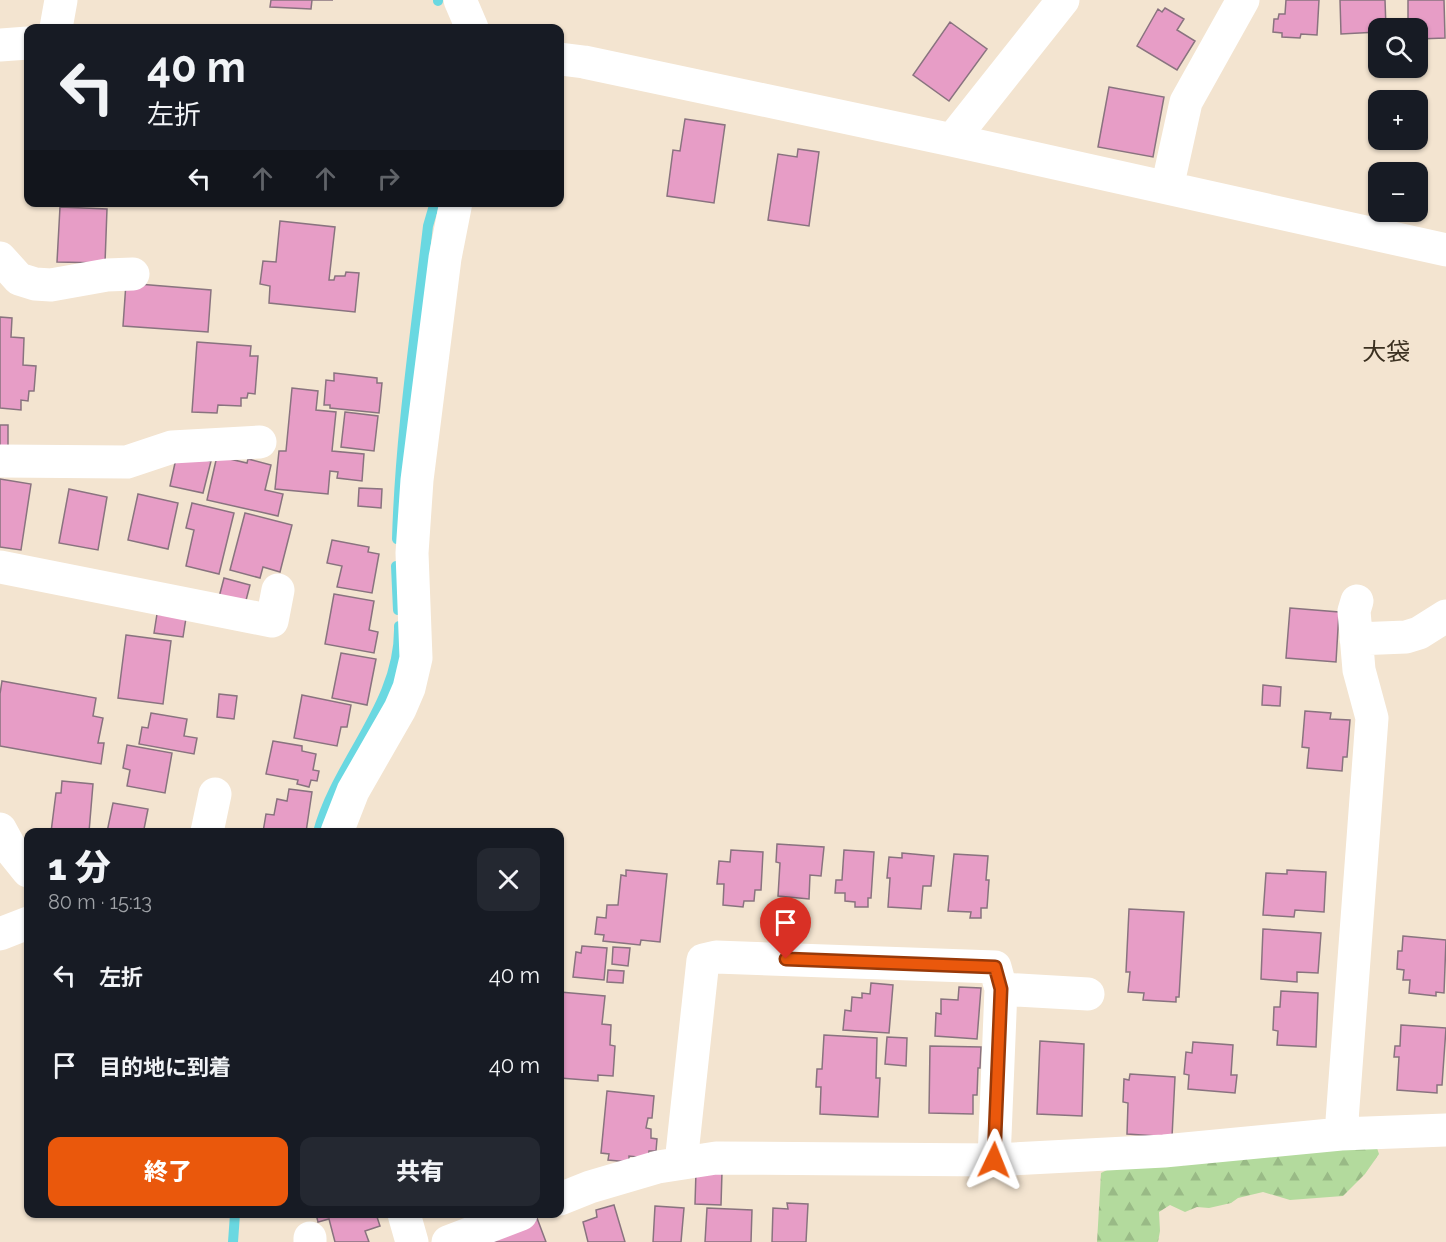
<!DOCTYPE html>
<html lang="ja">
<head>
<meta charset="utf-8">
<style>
	:root { --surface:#171b24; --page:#242831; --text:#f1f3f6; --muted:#9ea1a6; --accent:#ea580c }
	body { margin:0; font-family:Raleway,"Noto Sans JP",sans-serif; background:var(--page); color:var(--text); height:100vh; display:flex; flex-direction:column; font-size:22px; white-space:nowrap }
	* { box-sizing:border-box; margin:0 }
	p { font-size:20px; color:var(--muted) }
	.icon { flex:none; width:33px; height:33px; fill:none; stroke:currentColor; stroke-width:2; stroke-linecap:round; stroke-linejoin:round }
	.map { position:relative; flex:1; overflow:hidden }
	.panel { position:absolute; left:24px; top:828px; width:540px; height:390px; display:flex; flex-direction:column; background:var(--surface); border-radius:12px; box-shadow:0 2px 4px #0004 }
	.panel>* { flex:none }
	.guide { position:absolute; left:24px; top:24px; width:540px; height:183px; border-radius:12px; box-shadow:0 2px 4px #0004; background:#171b24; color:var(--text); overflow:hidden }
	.tools { position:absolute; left:1368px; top:18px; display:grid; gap:12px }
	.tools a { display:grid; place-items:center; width:60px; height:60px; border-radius:12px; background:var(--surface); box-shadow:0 2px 4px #0004; font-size:30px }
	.pin { position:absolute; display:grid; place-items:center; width:51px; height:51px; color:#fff; margin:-62px -26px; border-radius:50% 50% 50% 0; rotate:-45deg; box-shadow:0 0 6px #0007 }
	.pin .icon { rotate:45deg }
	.me { position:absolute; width:66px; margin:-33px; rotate:2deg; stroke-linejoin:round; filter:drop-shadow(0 0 4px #0008) }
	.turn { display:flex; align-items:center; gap:21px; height:126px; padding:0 24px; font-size:27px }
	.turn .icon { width:78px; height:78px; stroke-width:2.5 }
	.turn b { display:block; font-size:42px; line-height:51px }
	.lanes { display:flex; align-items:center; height:57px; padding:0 24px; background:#0003; justify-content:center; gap:30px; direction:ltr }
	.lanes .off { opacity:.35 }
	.round { display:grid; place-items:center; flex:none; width:63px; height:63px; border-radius:12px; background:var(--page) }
	.head { display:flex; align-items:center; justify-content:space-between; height:102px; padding:0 24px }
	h1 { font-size:36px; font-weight:800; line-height:45px }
	.action { display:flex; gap:12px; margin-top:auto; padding:12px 24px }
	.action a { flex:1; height:69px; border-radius:12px; background:var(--accent); color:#fff; font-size:24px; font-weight:800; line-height:69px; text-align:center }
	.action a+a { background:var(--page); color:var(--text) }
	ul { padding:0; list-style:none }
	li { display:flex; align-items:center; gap:18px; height:90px; padding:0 24px }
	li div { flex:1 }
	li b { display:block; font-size:22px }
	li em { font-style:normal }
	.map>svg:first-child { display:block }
</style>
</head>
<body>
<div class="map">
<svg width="1446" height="1242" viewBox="0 0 1446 1242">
	<defs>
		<pattern id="forest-firs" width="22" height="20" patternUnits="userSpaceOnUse" patternTransform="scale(1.5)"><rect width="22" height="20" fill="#b3da9d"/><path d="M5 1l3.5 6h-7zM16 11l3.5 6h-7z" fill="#99ba86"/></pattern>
	</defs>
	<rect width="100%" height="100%" fill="#f3e4d0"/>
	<!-- forest -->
	<path fill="url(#forest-firs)" d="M 1376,1145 L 1379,1154 L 1365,1174 L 1343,1196 L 1290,1200 L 1263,1192 L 1238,1198 L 1231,1203 L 1209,1208 L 1197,1207 L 1185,1212 L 1170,1205 L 1159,1212 L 1160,1231 L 1158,1242 L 1097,1242 L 1101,1173 L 1117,1165 Z"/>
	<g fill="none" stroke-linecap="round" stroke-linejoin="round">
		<!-- stream -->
		<path stroke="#6ad8e1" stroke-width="10" d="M 438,0 L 438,1
			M 397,539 C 400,434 416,330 428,226 L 435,202
			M 396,566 L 398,610
			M 318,832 C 337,760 401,704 399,626
			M 233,1242 L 235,1214"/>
	</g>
	<!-- building -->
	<path fill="#e79dc6" stroke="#89737f" stroke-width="1.5" d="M 271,0 L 333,0 L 312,0 L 311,9 L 270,7 Z
		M 1286,0 L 1319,0 L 1317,35 L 1301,34 L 1300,38 L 1282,37 L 1282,33 L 1273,32 L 1274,19 L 1278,19 L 1279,14 L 1285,14 Z
		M 1340,0 L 1385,0 L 1386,28 L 1378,28 L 1378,32 L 1341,34 Z
		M 1408,0 L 1444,0 L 1445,38 L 1418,39 L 1418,28 L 1408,28 Z
		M 1165,8 L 1184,19 L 1177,30 L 1195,41 L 1177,70 L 1137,46 L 1158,9 L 1162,12 Z
		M 950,22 L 987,49 L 949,101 L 913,75 Z
		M 1109,87 L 1164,97 L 1153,157 L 1098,147 Z
		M 685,119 L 725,125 L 714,203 L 667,196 L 673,150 L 680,151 Z
		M 798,149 L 819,152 L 809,226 L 768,220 L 778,154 L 797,157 Z
		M 60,207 L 107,209 L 105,263 L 57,262 Z
		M 280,221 L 335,227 L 329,280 L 334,280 L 335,276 L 345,276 L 346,272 L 359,273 L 355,312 L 269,303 L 270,286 L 260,284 L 263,261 L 276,262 Z
		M 126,283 L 211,290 L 208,332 L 123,326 Z
		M 0,317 L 12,318 L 11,337 L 24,338 L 23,365 L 36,366 L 34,391 L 29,391 L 28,401 L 21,400 L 21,410 L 0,408 Z
		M 197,342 L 251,346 L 250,356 L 258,356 L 255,394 L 248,393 L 247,398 L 241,398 L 241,406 L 218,405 L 217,413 L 192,412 Z
		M 334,373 L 377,378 L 377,383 L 382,383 L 379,413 L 330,408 L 330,405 L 324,405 L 326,380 L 334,381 Z
		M 292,388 L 318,391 L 316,410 L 336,412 L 332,451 L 364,454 L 362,481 L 337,478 L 338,472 L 330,471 L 328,494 L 275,489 L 279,451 L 286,451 Z
		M 345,412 L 378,416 L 374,451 L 341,447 Z
		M 0,425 L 8,425 L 8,448 L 0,448 Z
		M 177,454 L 211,461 L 203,493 L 170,486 Z
		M 217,456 L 247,463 L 248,459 L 271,465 L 265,490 L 283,494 L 278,516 L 207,500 Z
		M 0,479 L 31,484 L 21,550 L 0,547 Z
		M 359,488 L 382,489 L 381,508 L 358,506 Z
		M 69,489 L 107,497 L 98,550 L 59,543 Z
		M 138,494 L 178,503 L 168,549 L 128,540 Z
		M 192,503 L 234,513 L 219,574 L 186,566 L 194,530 L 186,528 Z
		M 245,513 L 292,525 L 280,572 L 263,567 L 260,578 L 230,570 Z
		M 332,540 L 369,547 L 368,552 L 379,554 L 372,593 L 337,587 L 342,566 L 327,563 Z
		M 224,578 L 250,585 L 244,608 L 218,601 Z
		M 334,594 L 374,601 L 369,630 L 378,632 L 374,653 L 325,644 Z
		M 1290,608 L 1339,612 L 1336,662 L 1286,658 Z
		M 157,614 L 186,618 L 183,637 L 154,633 Z
		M 126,635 L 171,641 L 163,704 L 118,698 Z
		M 341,653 L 376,659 L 367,705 L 332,698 Z
		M 2,681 L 96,698 L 93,716 L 103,718 L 98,743 L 104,743 L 101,764 L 0,746 L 0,694 Z
		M 1263,685 L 1281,687 L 1280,706 L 1262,705 Z
		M 219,694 L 237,696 L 234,719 L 217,717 Z
		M 302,695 L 351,705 L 347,727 L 341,727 L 337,746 L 294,738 Z
		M 1305,711 L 1331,713 L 1330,719 L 1350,720 L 1347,757 L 1343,757 L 1342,771 L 1307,768 L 1309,748 L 1302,747 Z
		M 151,713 L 187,719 L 184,736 L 197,738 L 194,754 L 139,744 L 142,727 L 148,728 Z
		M 273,741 L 302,746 L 302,751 L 316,754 L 313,770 L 319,771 L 317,781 L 311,780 L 309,787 L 297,784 L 298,780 L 266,774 Z
		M 127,745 L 172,753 L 165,793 L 127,786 L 130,770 L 123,768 Z
		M 62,781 L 93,784 L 89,832 L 51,832 L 56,793 L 61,793 Z
		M 289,789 L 312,792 L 306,832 L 263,832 L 266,814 L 274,815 L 277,799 L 287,801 Z
		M 113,803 L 148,809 L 144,829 L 153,830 L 152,832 L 107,832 Z
		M 777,844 L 824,847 L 821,876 L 810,875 L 809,899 L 778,896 L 780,863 L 776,862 Z
		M 731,850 L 763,852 L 761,890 L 755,890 L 754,901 L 744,901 L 743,907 L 723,905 L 724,884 L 717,884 L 719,861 L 730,862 Z
		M 844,850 L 874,852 L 871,898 L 868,898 L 868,907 L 855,907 L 855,902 L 845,901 L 845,893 L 835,893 L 836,880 L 842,880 Z
		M 902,853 L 934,856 L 931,886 L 923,886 L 921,909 L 888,907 L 890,878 L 887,878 L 889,857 L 902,858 Z
		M 954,854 L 988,856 L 986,880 L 989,880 L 987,908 L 981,908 L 981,918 L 970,918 L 971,912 L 948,911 Z
		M 626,870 L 667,874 L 660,942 L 641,940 L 640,945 L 603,941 L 604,935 L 595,934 L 597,917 L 606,918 L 607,905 L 618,905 L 621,875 L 626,876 Z
		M 1287,870 L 1326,872 L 1324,912 L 1295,910 L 1294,917 L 1263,915 L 1266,873 L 1287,874 Z
		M 1129,909 L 1184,912 L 1179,997 L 1176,997 L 1176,1002 L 1143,1000 L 1144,993 L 1128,992 L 1130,972 L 1126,972 Z
		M 1263,929 L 1321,933 L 1318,973 L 1297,972 L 1297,982 L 1261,979 Z
		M 1403,936 L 1446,940 L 1444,993 L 1436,992 L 1436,996 L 1409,993 L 1410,980 L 1403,980 L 1404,970 L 1397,969 L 1398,951 L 1402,951 Z
		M 582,946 L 607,948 L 604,980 L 573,977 L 576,952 L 581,953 Z
		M 613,947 L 630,948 L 628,966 L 612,964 Z
		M 608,970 L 624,971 L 623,983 L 607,982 Z
		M 871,983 L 893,985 L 889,1033 L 843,1030 L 845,1010 L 851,1011 L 852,997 L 862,998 L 862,993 L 870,994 Z
		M 959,987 L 981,988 L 977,1039 L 935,1036 L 936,1013 L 941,1014 L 941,999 L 958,1000 Z
		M 1281,991 L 1318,993 L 1316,1047 L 1277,1045 L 1278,1031 L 1273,1030 L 1274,1007 L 1280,1007 Z
		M 560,992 L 605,996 L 602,1024 L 611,1025 L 610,1045 L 615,1046 L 613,1076 L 598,1075 L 598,1081 L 560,1078 Z
		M 1401,1025 L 1446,1028 L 1442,1085 L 1437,1085 L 1437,1093 L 1397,1090 L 1399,1057 L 1394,1057 L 1395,1046 L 1400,1046 Z
		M 824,1035 L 877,1038 L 876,1078 L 880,1078 L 878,1117 L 820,1114 L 821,1087 L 816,1087 L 817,1069 L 822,1069 Z
		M 887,1037 L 907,1038 L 906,1066 L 885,1064 Z
		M 1040,1041 L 1084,1044 L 1082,1116 L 1037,1114 Z
		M 1193,1042 L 1233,1045 L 1231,1075 L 1237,1075 L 1235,1093 L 1188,1089 L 1189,1075 L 1184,1074 L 1186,1052 L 1192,1053 Z
		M 930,1046 L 981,1047 L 980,1068 L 978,1068 L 977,1095 L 973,1095 L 973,1114 L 929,1113 Z
		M 1130,1074 L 1175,1077 L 1172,1137 L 1127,1134 L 1128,1103 L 1123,1102 L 1124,1079 L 1129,1080 Z
		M 607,1091 L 654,1096 L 652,1118 L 648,1118 L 646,1128 L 651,1129 L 651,1138 L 657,1139 L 656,1151 L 649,1151 L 648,1158 L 629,1156 L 629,1162 L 608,1160 L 609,1154 L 601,1153 Z
		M 696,1171 L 722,1172 L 721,1205 L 695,1204 Z
		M 787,1203 L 808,1204 L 806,1242 L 772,1242 L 773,1208 L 788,1209 Z
		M 614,1205 L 625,1242 L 588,1242 L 583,1222 L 597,1217 L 596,1210 Z
		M 655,1206 L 684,1208 L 681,1242 L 653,1242 Z
		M 707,1208 L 752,1210 L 751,1242 L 705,1242 Z
		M 316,1214 L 376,1214 L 380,1226 L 365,1231 L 369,1242 L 335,1242 L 329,1219 L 318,1222 Z
		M 537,1218 L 546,1242 L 490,1242 L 495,1233 Z"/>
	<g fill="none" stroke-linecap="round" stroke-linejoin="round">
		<!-- minor -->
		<path stroke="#fff" stroke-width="33" d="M 460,0 L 472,28
			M 56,28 L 61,0
			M 0,45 L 28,43
			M 560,59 L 584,62 L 952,140 L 1446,250
			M 952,140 L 1063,0
			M 1167,188 L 1186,102 L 1243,0
			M 0,258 L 19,279 L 35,284 L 51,285 L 107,275 L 133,274
			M 0,461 L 127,462 L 172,447 L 260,442
			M 0,567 L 272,621 L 278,590
			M 1356,639 L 1406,637 L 1419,633 L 1446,616
			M 0,829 L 12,851 L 28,871
			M 207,832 L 215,794
			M 337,832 L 353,791 L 400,709 L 409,688 L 416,658 L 412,553 L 417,480 L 445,258 L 456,202
			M 0,934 L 28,923
			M 1001,989 L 1088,994
			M 1341,1134 L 1372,718 L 1359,670 L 1354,611 L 1357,601
			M 681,1163 L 703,960 L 716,957 L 995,967 L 1001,989 L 994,1160
			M 560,1199 L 590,1187 L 658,1167 L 716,1158 L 994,1160 L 1164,1151 L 1341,1134 L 1446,1130
			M 404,1214 L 412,1242
			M 310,1238 L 310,1242
			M 448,1242 L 521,1214"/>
	</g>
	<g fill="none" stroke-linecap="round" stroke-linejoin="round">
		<defs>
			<path id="route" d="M 786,959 L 995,967 L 1001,989 L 994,1160"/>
		</defs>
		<!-- route casing -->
		<use href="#route" stroke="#983908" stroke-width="15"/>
		<!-- route -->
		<use href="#route" stroke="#ea580c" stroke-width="10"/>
	</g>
	<g text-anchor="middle" stroke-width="4.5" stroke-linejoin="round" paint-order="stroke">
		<!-- quarter labels -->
		<g font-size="24" fill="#3b3020" stroke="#f3e4d0">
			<text x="1386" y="360">大袋</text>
		</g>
	</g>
</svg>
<div class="tools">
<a><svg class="icon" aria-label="search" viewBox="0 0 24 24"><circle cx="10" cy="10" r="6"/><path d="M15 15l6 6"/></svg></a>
<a>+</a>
<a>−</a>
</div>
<div class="pin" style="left:786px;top:959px;background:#d93025"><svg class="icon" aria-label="arrive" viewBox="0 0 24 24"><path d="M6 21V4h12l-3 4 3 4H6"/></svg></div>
<svg class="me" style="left:994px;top:1160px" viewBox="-20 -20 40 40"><path d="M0-17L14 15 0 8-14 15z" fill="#ea580c" stroke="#fff" stroke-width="4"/></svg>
<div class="guide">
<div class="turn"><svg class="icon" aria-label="left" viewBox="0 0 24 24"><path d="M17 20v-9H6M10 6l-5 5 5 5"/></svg><div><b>40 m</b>左折</div></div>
<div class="lanes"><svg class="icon" aria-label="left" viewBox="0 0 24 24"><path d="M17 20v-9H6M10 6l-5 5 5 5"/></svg><svg class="icon off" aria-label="ahead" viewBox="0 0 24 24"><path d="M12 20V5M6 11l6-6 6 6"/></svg><svg class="icon off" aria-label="ahead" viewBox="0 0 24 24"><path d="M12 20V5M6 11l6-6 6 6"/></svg><svg class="icon off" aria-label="right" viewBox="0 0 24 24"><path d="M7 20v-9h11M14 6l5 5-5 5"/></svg></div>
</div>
<section class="panel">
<div class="head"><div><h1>1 分</h1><p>80 m · 15:13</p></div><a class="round"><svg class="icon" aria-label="close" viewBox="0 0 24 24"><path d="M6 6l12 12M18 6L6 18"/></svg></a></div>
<ul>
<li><svg class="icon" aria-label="left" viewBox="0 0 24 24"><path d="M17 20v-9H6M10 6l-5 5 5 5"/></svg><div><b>左折</b></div><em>40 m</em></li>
<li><svg class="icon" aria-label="arrive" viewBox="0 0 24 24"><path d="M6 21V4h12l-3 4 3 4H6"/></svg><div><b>目的地に到着</b></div><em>40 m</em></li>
</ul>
<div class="action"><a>終了</a><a>共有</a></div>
</section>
</div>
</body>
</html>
